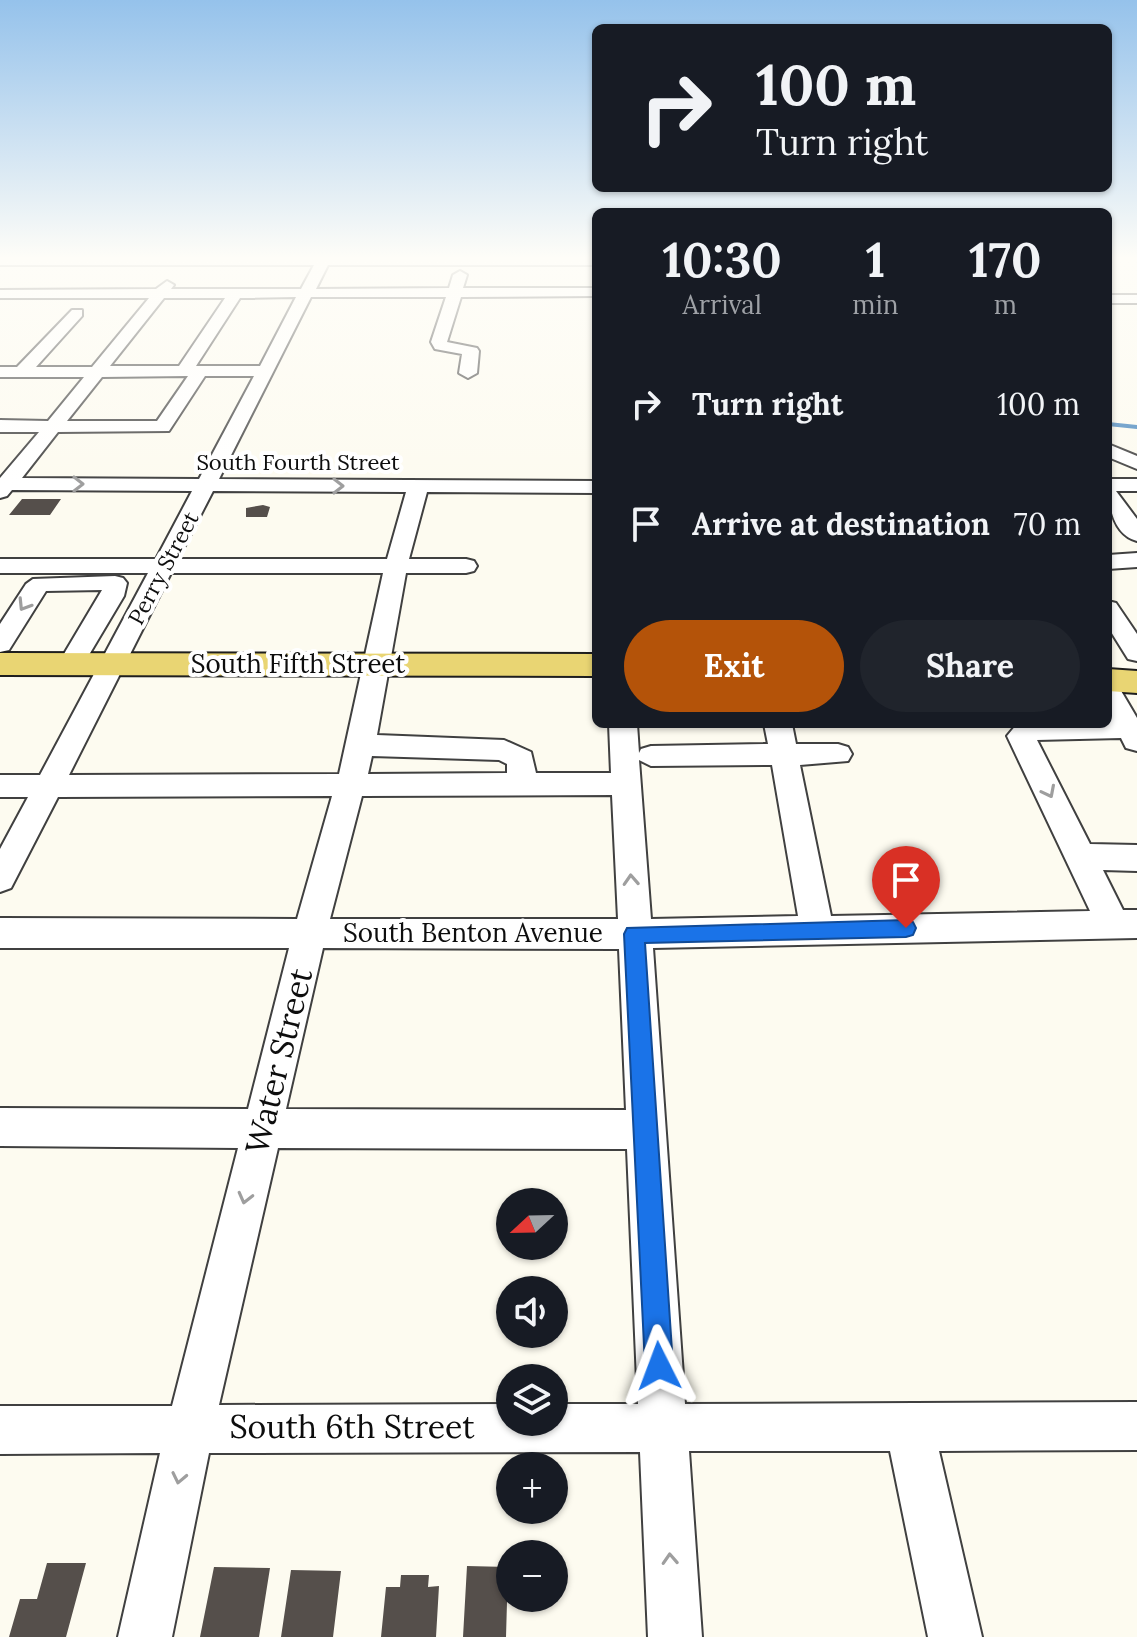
<!DOCTYPE html>
<html lang="en">
<head>
<meta charset="utf-8">
<style>
	:root { --surface:#171b24; --page:#20242c; --text:#f1f3f6; --muted:#9ea1a6; --accent:#b45309 }
	body { margin:0; font-family:Lora,serif; background:var(--page); color:var(--text); height:100vh; display:flex; flex-direction:column; font-size:30px; white-space:nowrap }
	* { box-sizing:border-box; margin:0 }
	p { font-size:26px; color:var(--muted) }
	.icon { flex:none; width:44px; height:44px; fill:none; stroke:currentColor; stroke-width:2; stroke-linecap:round; stroke-linejoin:round }
	.map { position:relative; flex:1; overflow:hidden }
	.side { position:absolute; left:592px; top:208px; width:520px; height:520px; display:flex; flex-direction:column; background:var(--surface); border-radius:12px; box-shadow:0 2px 6px #0004 }
	.side>* { flex:none }
	.guide { position:absolute; left:592px; top:24px; width:520px; height:168px; border-radius:12px; box-shadow:0 2px 6px #0004; background:#171b24; color:var(--text); overflow:hidden }
	.needle { width:52px; rotate:248deg }
	.buttons { position:absolute; left:496px; top:1188px; display:grid; gap:16px }
	.buttons a { display:grid; place-items:center; width:72px; height:72px; border-radius:50%; background:var(--surface); box-shadow:0 2px 6px #0004; font-size:40px }
	.pin { position:absolute; display:grid; place-items:center; width:68px; height:68px; color:#fff; margin:-82px -34px; border-radius:50% 50% 50% 0; rotate:-45deg; box-shadow:0 0 8px #0007 }
	.pin .icon { rotate:45deg }
	.me { position:absolute; width:88px; margin:-44px; rotate:357deg; stroke-linejoin:round; filter:drop-shadow(0 0 6px #0008) }
	.turn { display:flex; align-items:center; gap:28px; height:168px; padding:0 32px; font-size:36px }
	.turn .icon { width:104px; height:104px; stroke-width:2.5 }
	.turn b { display:block; font-size:56px; line-height:68px }
	.eta { display:flex; justify-content:space-evenly; align-items:center; height:136px; text-align:center }
	.eta b { font-size:48px; font-weight:700; line-height:56px }
	.button { display:flex; gap:16px; margin-top:auto; padding:16px 32px }
	.button a { flex:1; height:92px; border-radius:48px; background:var(--accent); color:#fff; font-size:32px; font-weight:700; line-height:92px; text-align:center }
	.button a+a { background:var(--page); color:var(--text) }
	ul { padding:0; list-style:none }
	li { display:flex; align-items:center; gap:24px; height:120px; padding:0 32px }
	li div { flex:1 }
	li b { display:block; font-size:30px }
	li em { font-style:normal }
	.map>svg:first-child { display:block }
</style>
</head>
<body>
<div class="map">
<svg width="1137" height="1637" viewBox="0 0 1137 1637">
	<rect width="100%" height="100%" fill="#fdfbf0"/>
	<g fill="none" stroke-linecap="round" stroke-linejoin="round">
		<!-- stream -->
		<path stroke="#4887be" stroke-width="4" d="M 1108,424 L 1137,427"/>
	</g>
	<!-- building -->
	<path fill="#554f4b" d="M 22,499 L 61,499 L 50,515 L 9,515 Z
		M 263,505 L 270,507 L 267,517 L 246,517 L 246,508 Z
		M 47,1563 L 86,1563 L 66,1637 L 9,1637 L 20,1599 L 37,1599 Z
		M 467,1566 L 508,1567 L 506,1637 L 463,1637 Z
		M 214,1567 L 270,1568 L 259,1637 L 200,1637 Z
		M 291,1570 L 341,1571 L 333,1637 L 281,1637 Z
		M 401,1575 L 429,1575 L 428,1587 L 439,1586 L 436,1637 L 381,1637 L 386,1587 L 400,1587 Z"/>
	<g fill="none" stroke-linecap="round" stroke-linejoin="round">
		<defs>
			<path id="minor" d="M 0,257 L 596,257 L 596,265 L 328,265 L 316,289 L 449,288 L 453,275 L 460,271 L 467,275 L 463,288 L 596,288 L 596,296 L 461,297 L 447,342 L 477,348 L 479,351 L 477,373 L 468,378 L 459,373 L 462,354 L 435,349 L 431,342 L 446,297 L 311,297 L 219,479 L 596,481 L 596,493 L 427,492 L 409,559 L 466,559 L 474,561 L 477,566 L 474,571 L 466,573 L 406,573 L 377,735 L 504,740 L 531,752 L 536,773 L 611,773 L 609,724 L 637,724 L 639,753 L 641,749 L 651,746 L 768,744 L 764,724 L 792,724 L 796,744 L 838,744 L 848,747 L 852,754 L 848,761 L 800,765 L 831,916 L 1090,911 L 1007,736 L 1017,724 L 1108,724 L 1108,681 L 1117,684 L 1137,718 L 1137,751 L 1126,748 L 1121,738 L 1037,740 L 1090,844 L 1137,845 L 1137,871 L 1103,870 L 1123,910 L 1137,910 L 1137,938 L 653,948 L 685,1404 L 1137,1402 L 1137,1450 L 939,1451 L 982,1637 L 928,1637 L 890,1451 L 689,1451 L 702,1637 L 648,1637 L 640,1452 L 209,1453 L 172,1637 L 118,1637 L 160,1453 L 0,1454 L 0,1406 L 172,1406 L 238,1148 L 0,1146 L 0,1108 L 248,1109 L 289,948 L 0,948 L 0,918 L 297,919 L 332,796 L 58,797 L 11,888 L 0,892 L 0,849 L 28,797 L 0,797 L 0,775 L 40,775 L 148,573 L 0,573 L 0,559 L 156,559 L 192,491 L 12,490 L 7,496 L 0,498 L 0,478 L 39,432 L 0,432 L 0,420 L 48,421 L 84,377 L 0,377 L 0,367 L 17,367 L 72,310 L 82,310 L 82,316 L 36,367 L 92,367 L 149,298 L 0,298 L 0,290 L 156,289 L 167,281 L 174,285 L 171,289 L 301,289 L 314,265 L 0,265 ZM 296,297 L 260,366 L 196,366 L 240,298 ZM 164,298 L 225,298 L 179,366 L 110,366 ZM 188,376 L 157,421 L 67,421 L 102,377 ZM 205,376 L 254,376 L 199,479 L 22,478 L 58,432 L 169,431 ZM 213,491 L 406,492 L 387,559 L 178,559 ZM 171,573 L 383,573 L 339,774 L 69,775 ZM 372,756 L 499,760 L 507,764 L 507,773 L 368,774 ZM 639,760 L 651,766 L 772,765 L 798,916 L 651,919 ZM 612,795 L 618,919 L 330,919 L 362,796 ZM 323,948 L 619,949 L 626,1110 L 286,1109 ZM 278,1148 L 627,1149 L 638,1404 L 554,1404 L 554,1422 L 510,1422 L 510,1404 L 219,1405 Z
				M 1108,295 L 1137,295 L 1137,303 L 1108,303 Z
				M 1108,444 L 1137,456 L 1137,469 L 1108,457 Z
				M 1108,479 L 1137,479 L 1137,491 L 1116,491 L 1137,519 L 1137,541 C 1111,534 1108,501 1108,479 Z
				M 1137,553 L 1137,567 L 1108,569 L 1108,555 Z
				M 115,576 L 123,578 L 127,583 L 124,596 L 80,670 L 71,673 L 62,670 L 58,664 L 102,590 L 46,591 L 9,650 L 0,652 L 0,624 L 26,584 L 33,579 Z
				M 1108,601 L 1116,603 L 1137,634 L 1137,661 L 1128,659 L 1108,627 Z"/>
			<path id="major" d="M 0,653 L 596,654 L 596,676 L 0,675 Z
				M 1108,669 L 1137,671 L 1137,693 L 1108,691 Z"/>
		</defs>
		<!-- minor casing -->
		<use href="#minor" stroke="#404040" stroke-width="4"/>
		<!-- major casing -->
		<use href="#major" stroke="#1e1e1e" stroke-width="4"/>
		<!-- minor -->
		<use href="#minor" fill="#fff" fill-rule="evenodd"/>
		<!-- major -->
		<use href="#major" fill="#e9d573" fill-rule="evenodd"/>
	</g>
	<!-- one-way arrows -->
	<defs><path id="oneway-chevron" d="M-2-3.5L2.5 0L-2 3.5" fill="none" stroke-width="1.6" stroke-linecap="round" stroke-linejoin="round" transform="scale(2)"/></defs>
	<g stroke="#9e9e9e">
		<use href="#oneway-chevron" transform="translate(78 484)"/>
		<use href="#oneway-chevron" transform="translate(338 486)"/>
		<use href="#oneway-chevron" transform="translate(24 605) rotate(122)"/>
		<use href="#oneway-chevron" transform="translate(1049 792) rotate(63)"/>
		<use href="#oneway-chevron" transform="translate(631 880) rotate(-93)"/>
		<use href="#oneway-chevron" transform="translate(245 1198) rotate(104)"/>
		<use href="#oneway-chevron" transform="translate(179 1478) rotate(102)"/>
		<use href="#oneway-chevron" transform="translate(670 1559) rotate(-93)"/>
	</g>
	<!-- sky -->
	<linearGradient id="sky" x2="0" y2="1"><stop stop-color="#95c2eb"/><stop offset="0.53" stop-color="#fefdf8"/><stop offset="1" stop-color="#fefdf8" stop-opacity="0"/></linearGradient>
	<rect width="1137" height="486" fill="url(#sky)"/>
	<!-- route -->
	<path fill="#1a73e8" stroke="#114b97" stroke-width="2" d="M 906,920 L 913,922 L 916,928 L 913,935 L 906,937 L 645,943 L 673,1366 L 669,1376 L 659,1380 L 649,1376 L 645,1366 L 624,934 L 627,928 Z"/>
	<g text-anchor="middle" stroke-width="8" stroke-linejoin="round" paint-order="stroke">
		<!-- far-street labels -->
		<g font-size="22" fill="#0d0d0d" stroke="#fff">
			<text x="298" y="470">South Fourth Street</text>
			<text transform="translate(163 568) rotate(-62)" y="8">Perry Street</text>
		</g>
		<!-- street labels -->
		<g font-size="26" fill="#0d0d0d" stroke="#fff">
			<text x="298" y="673">South Fifth Street</text>
			<text x="473" y="942">South Benton Avenue</text>
		</g>
		<!-- near-street labels -->
		<g font-size="32" fill="#0d0d0d" stroke="#fff">
			<text transform="translate(279 1061) rotate(-76)" y="11">Water Street</text>
			<text x="352" y="1438">South 6th Street</text>
		</g>
	</g>
</svg>
<div class="buttons">
<a><svg class="needle" viewBox="-14 -14 28 28"><path d="M0-13l5 13h-10z" fill="#e53935"/><path d="M0 13l5-13h-10z" fill="#9ea1a6"/></svg></a>
<a><svg class="icon" aria-label="sound" viewBox="0 0 24 24"><path d="M4 9h4l5-4v14l-5-4H4zM17 9q2 3 0 6"/></svg></a>
<a><svg class="icon" aria-label="layers" viewBox="0 0 24 24"><path d="M12 4l9 5-9 5-9-5zM3 14l9 5 9-5"/></svg></a>
<a>+</a>
<a>−</a>
</div>
<div class="pin" style="left:906px;top:928px;background:#d93025"><svg class="icon" aria-label="arrive" viewBox="0 0 24 24"><path d="M6 21V4h12l-3 4 3 4H6"/></svg></div>
<svg class="me" style="left:659px;top:1366px" viewBox="-20 -20 40 40"><path d="M0-17L14 15 0 8-14 15z" fill="#1a73e8" stroke="#fff" stroke-width="4"/></svg>
<div class="guide">
<div class="turn"><svg class="icon" aria-label="right" viewBox="0 0 24 24"><path d="M7 20v-9h11M14 6l5 5-5 5"/></svg><div><b>100 m</b>Turn right</div></div>
</div>
<section class="side">
<div class="eta">
<div><b>10:30</b><p>Arrival</p></div>
<div><b>1</b><p>min</p></div>
<div><b>170</b><p>m</p></div>
</div>
<ul>
<li><svg class="icon" aria-label="right" viewBox="0 0 24 24"><path d="M7 20v-9h11M14 6l5 5-5 5"/></svg><div><b>Turn right</b></div><em>100 m</em></li>
<li><svg class="icon" aria-label="arrive" viewBox="0 0 24 24"><path d="M6 21V4h12l-3 4 3 4H6"/></svg><div><b>Arrive at destination</b></div><em>70 m</em></li>
</ul>
<div class="button"><a>Exit</a><a>Share</a></div>
</section>
</div>
</body>
</html>
